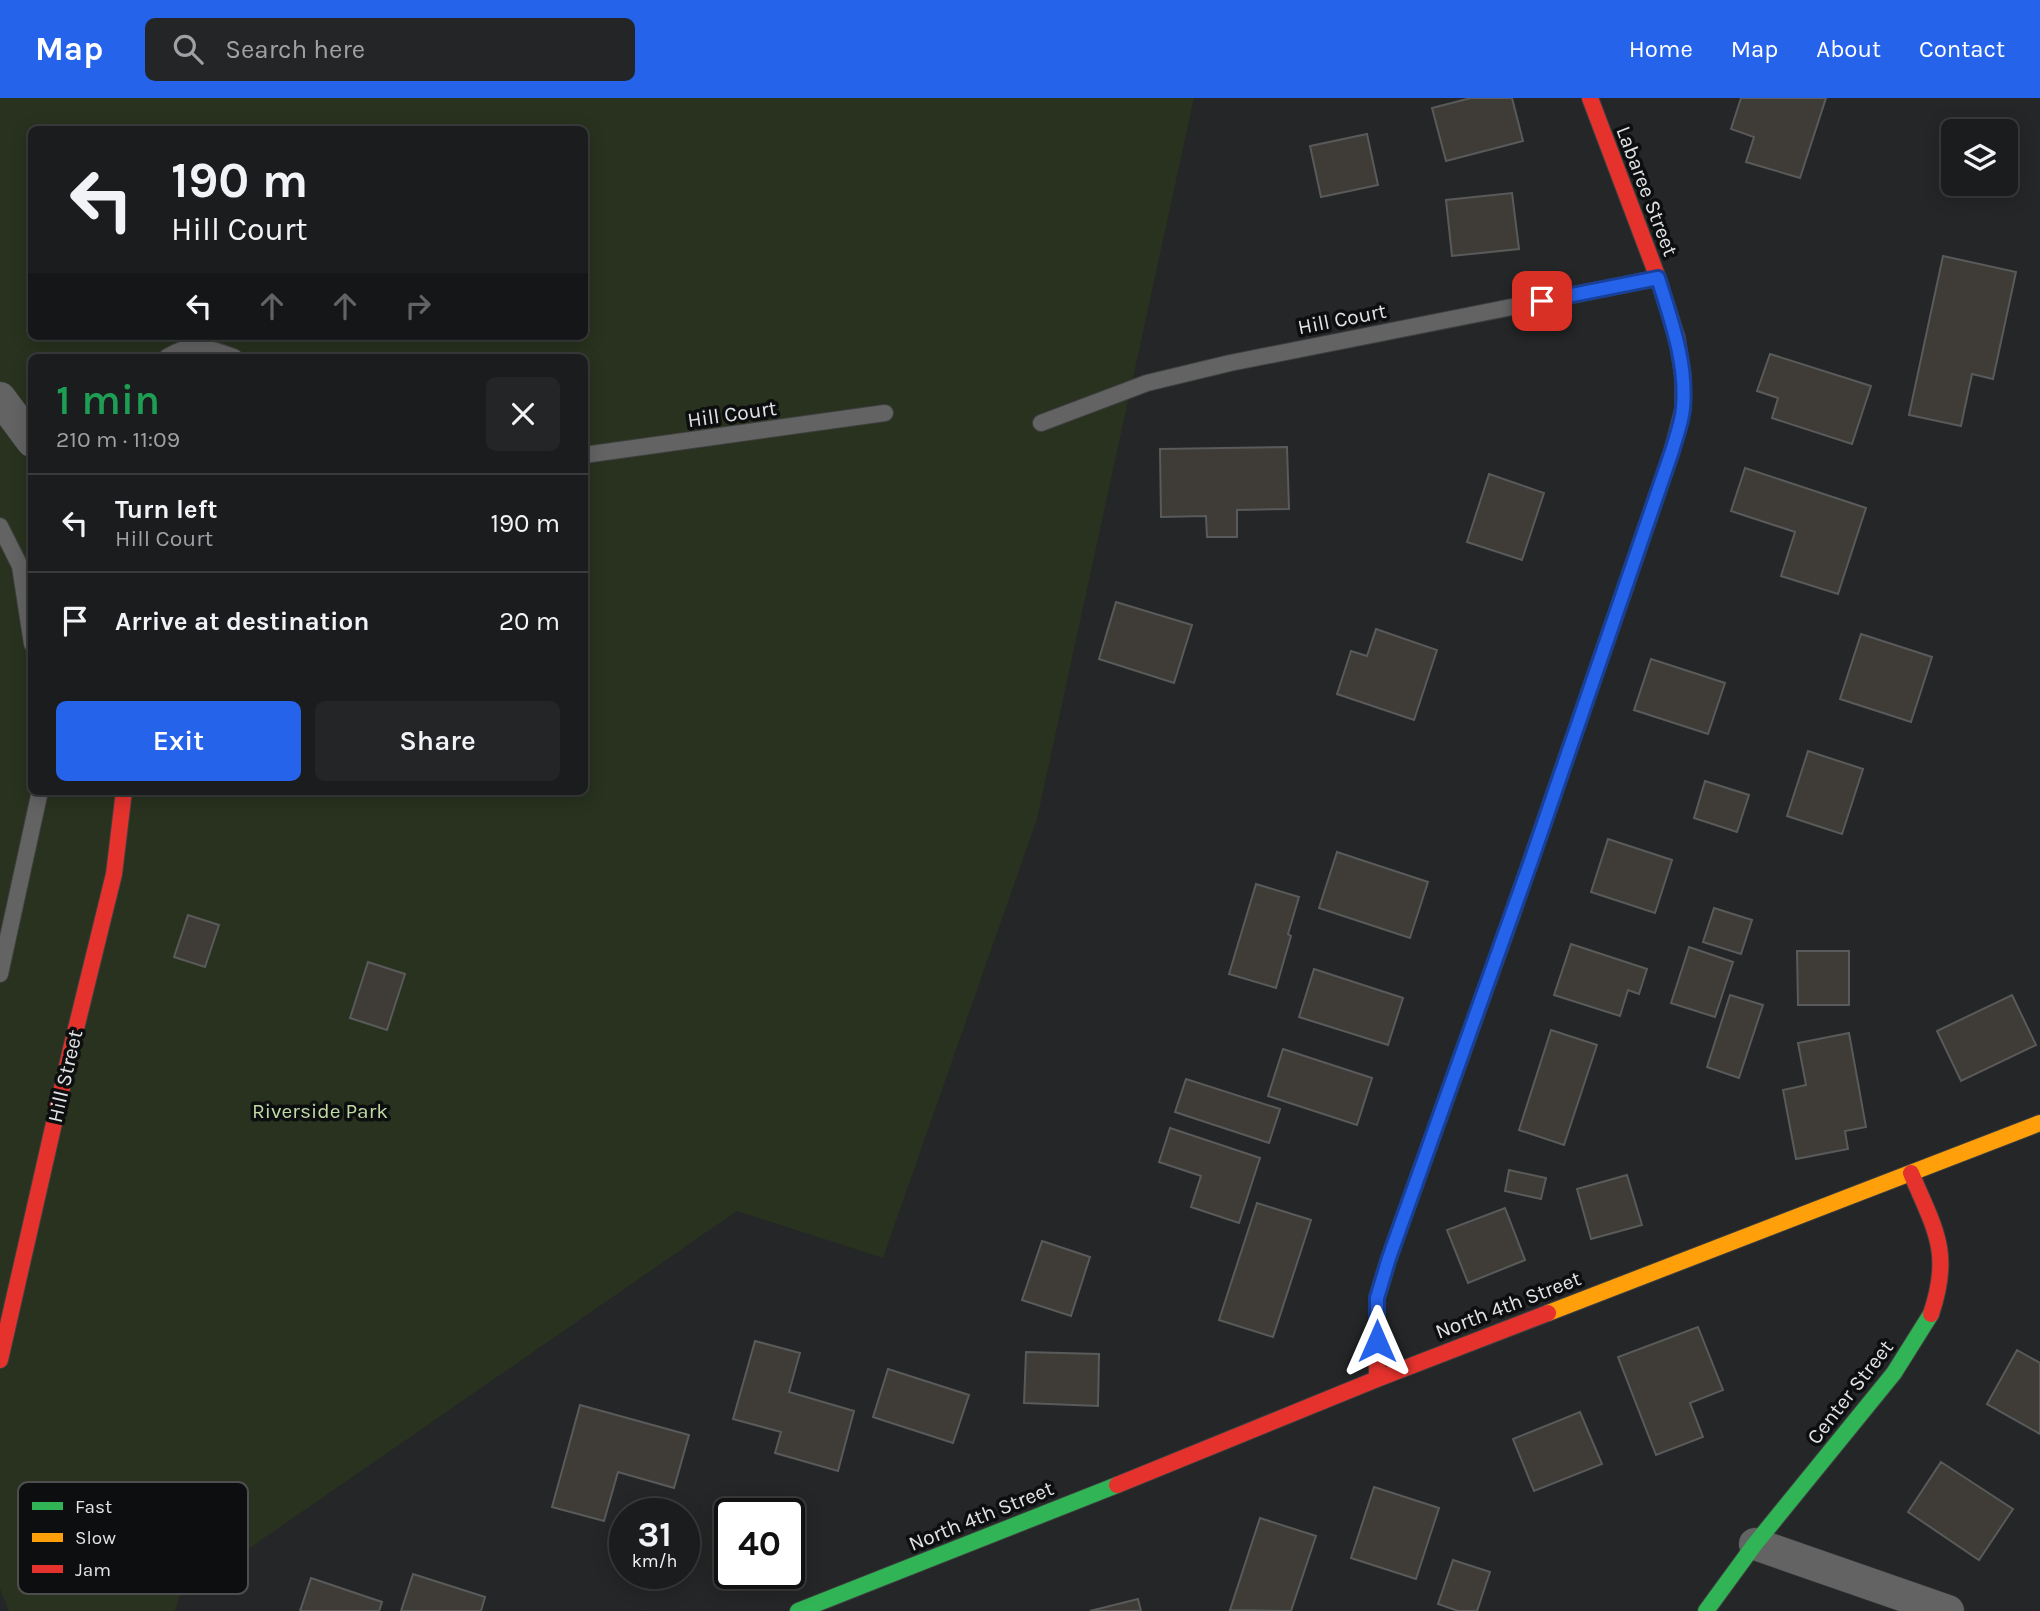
<!DOCTYPE html>
<html lang="en">
<head>
<meta charset="utf-8">
<style>
	:root { --surface:#1b1c1d; --page:#242526; --text:#f1f3f6; --muted:#a0a1a4; --line:#393a3b; --accent:#2563eb }
	body { margin:0; font-family:Karla,sans-serif; background:var(--page); color:var(--text); height:100vh; display:flex; flex-direction:column; font-size:26px; white-space:nowrap }
	* { box-sizing:border-box; margin:0 }
	p { font-size:23px; color:var(--muted) }
	.icon { flex:none; width:38px; height:38px; fill:none; stroke:currentColor; stroke-width:2; stroke-linecap:round; stroke-linejoin:round }
	.map { position:relative; flex:1; overflow:hidden }
	.side { position:absolute; left:28px; top:256px; width:560px; height:441px; display:flex; flex-direction:column; background:var(--surface); border-radius:10px; box-shadow:0 4px 18px #0003,0 0 0 2px var(--line) }
	.side>* { flex:none }
	.banner { position:absolute; left:28px; top:28px; width:560px; height:214px; border-radius:10px; box-shadow:0 4px 18px #0003,0 0 0 2px var(--line); background:#1b1c1d; color:var(--text); overflow:hidden }
	.fabs { position:absolute; left:1941px; top:21px; display:grid; gap:14px }
	.fabs a { display:grid; place-items:center; width:77px; height:77px; border-radius:10px; background:var(--surface); box-shadow:0 4px 18px #0003,0 0 0 2px var(--line); font-size:35px }
	.speed { position:absolute; left:609px; top:1400px; display:flex; gap:14px; font-size:35px; font-weight:700; text-align:center }
	.speed>* { display:grid; place-content:center; width:91px; height:91px; border-radius:50%; background:var(--surface); box-shadow:0 4px 18px #0003,0 0 0 2px var(--line); line-height:1 }
	.speed small { font-size:18px; font-weight:400 }
	.speed .limit { border:4px solid #111; border-radius:10px; background:#fff; color:#111 }
	.pin { position:absolute; display:grid; place-items:center; width:60px; height:60px; color:#fff; margin:-30px; border-radius:14px; box-shadow:0 4px 10px #0006 }
	.me { position:absolute; width:77px; margin:-38px; rotate:0deg; stroke-linejoin:round; filter:drop-shadow(0 0 5px #0008) }
	.turn { display:flex; align-items:center; gap:24px; height:147px; padding:0 28px; font-size:32px }
	.turn .icon { width:91px; height:91px; stroke-width:2.5 }
	.turn b { display:block; font-size:49px; line-height:60px }
	.lanes { display:flex; align-items:center; height:66px; padding:0 28px; background:#0003; justify-content:center; gap:35px; direction:ltr }
	.lanes .off { opacity:.35 }
	.round { display:grid; place-items:center; flex:none; width:74px; height:74px; border-radius:10px; background:var(--page) }
	.overview { display:flex; align-items:center; justify-content:space-between; height:119px; padding:0 28px }
	h1 { font-size:42px; font-weight:600; line-height:52px; color:#1e9e55 }
	.cta { display:flex; gap:14px; margin-top:auto; padding:14px 28px }
	.cta a { flex:1; height:80px; border-radius:10px; background:var(--accent); color:#fff; font-size:28px; font-weight:600; line-height:80px; text-align:center }
	.cta a+a { background:var(--page); color:var(--text) }
	ul { padding:0; list-style:none }
	li { display:flex; align-items:center; gap:21px; height:98px; padding:0 28px; border-top:2px solid var(--line) }
	li div { flex:1 }
	li b { display:block; font-size:26px }
	li em { font-style:normal }
	header { display:flex; align-items:center; gap:42px; box-sizing:border-box; height:98px; padding:0 35px; background:var(--accent); color:#fff }
	header strong { font-size:33px }
	nav { display:flex; gap:38px; margin-inline-start:auto; font-size:24px }
	.search { width:490px; height:63px; background:var(--page); display:flex; align-items:center; gap:18px; box-sizing:border-box; padding:0 24px; border-radius:10px; color:var(--muted); font-size:26px }
	.map>svg:first-child { display:block }
</style>
</head>
<body>
<header>
<strong>Map</strong>
<div class="search"><svg class="icon" aria-label="search" viewBox="0 0 24 24"><circle cx="10" cy="10" r="6"/><path d="M15 15l6 6"/></svg>Search here</div>
<nav><a>Home</a><a>Map</a><a>About</a><a>Contact</a></nav>
</header>
<div class="map">
<svg width="2040" height="1513" viewBox="0 0 2040 1513">
	<rect width="100%" height="100%" fill="#242627"/>
	<!-- green -->
	<path fill="#28321e" fill-rule="evenodd" d="M 0,0 L 1194,0 L 1037,721 L 883,1160 L 737,1113 L 179,1499 L 175,1513 L 9,1513 L 0,1491 ZM 32,32 L 584,32 L 584,238 L 32,238 ZM 32,259 L 584,259 L 584,693 L 32,693 Z"/>
	<!-- building -->
	<path fill="#3f3c38" stroke="#595a5a" stroke-width="2" d="M 1471,0 L 1512,0 L 1523,43 L 1446,63 L 1432,10 Z
		M 1741,0 L 1826,0 L 1800,80 L 1746,64 L 1754,39 L 1731,31 Z
		M 1367,36 L 1378,87 L 1321,99 L 1310,48 Z
		M 1512,95 L 1519,151 L 1452,158 L 1446,102 Z
		M 1943,158 L 2016,174 L 1993,281 L 1972,276 L 1961,328 L 1909,317 Z
		M 1770,256 L 1871,288 L 1852,346 L 1772,320 L 1778,300 L 1757,293 Z
		M 1287,349 L 1289,411 L 1237,412 L 1237,439 L 1207,439 L 1206,418 L 1161,419 L 1160,351 Z
		M 1745,370 L 1866,410 L 1838,496 L 1781,478 L 1795,434 L 1731,413 Z
		M 1489,376 L 1544,395 L 1522,462 L 1467,444 Z
		M 1116,504 L 1192,527 L 1174,585 L 1099,561 Z
		M 1376,531 L 1437,552 L 1414,622 L 1337,596 L 1351,553 L 1367,558 Z
		M 1861,536 L 1932,559 L 1911,624 L 1840,601 Z
		M 1651,561 L 1725,585 L 1708,636 L 1634,612 Z
		M 1808,653 L 1863,671 L 1842,736 L 1787,718 Z
		M 1705,683 L 1749,697 L 1737,734 L 1694,720 Z
		M 1608,741 L 1672,762 L 1655,815 L 1591,794 Z
		M 1337,754 L 1428,784 L 1410,840 L 1319,810 Z
		M 1256,786 L 1299,799 L 1288,836 L 1291,838 L 1276,890 L 1229,876 Z
		M 1714,810 L 1752,822 L 1741,856 L 1703,844 Z
		M 188,817 L 219,827 L 205,869 L 174,859 Z
		M 1571,846 L 1647,871 L 1639,896 L 1628,892 L 1620,918 L 1554,897 Z
		M 1689,849 L 1733,864 L 1715,919 L 1671,905 Z
		M 1797,853 L 1849,853 L 1849,907 L 1798,907 Z
		M 368,864 L 405,876 L 387,932 L 350,920 Z
		M 1314,871 L 1403,900 L 1388,947 L 1299,919 Z
		M 1730,897 L 1763,907 L 1739,980 L 1707,969 Z
		M 2012,897 L 2036,947 L 1961,983 L 1937,933 Z
		M 1551,932 L 1597,947 L 1564,1047 L 1519,1032 Z
		M 1849,935 L 1866,1029 L 1845,1033 L 1848,1051 L 1796,1061 L 1783,992 L 1806,987 L 1798,945 Z
		M 1283,951 L 1372,980 L 1357,1027 L 1268,998 Z
		M 1186,981 L 1280,1011 L 1269,1045 L 1175,1014 Z
		M 1170,1030 L 1260,1060 L 1239,1125 L 1191,1109 L 1201,1078 L 1159,1064 Z
		M 1509,1072 L 1546,1080 L 1541,1101 L 1505,1093 Z
		M 1627,1077 L 1642,1127 L 1591,1141 L 1577,1091 Z
		M 1257,1105 L 1311,1122 L 1273,1239 L 1219,1222 Z
		M 1505,1110 L 1525,1162 L 1468,1185 L 1447,1132 Z
		M 1042,1143 L 1090,1159 L 1071,1218 L 1022,1202 Z
		M 1698,1229 L 1723,1292 L 1690,1305 L 1703,1339 L 1656,1357 L 1618,1259 Z
		M 755,1243 L 800,1255 L 789,1294 L 854,1313 L 838,1373 L 775,1355 L 781,1334 L 733,1321 Z
		M 2017,1252 L 2040,1265 L 2040,1336 L 1987,1306 Z
		M 1026,1254 L 1099,1256 L 1098,1308 L 1024,1305 Z
		M 888,1271 L 969,1297 L 953,1345 L 873,1319 Z
		M 580,1307 L 689,1337 L 674,1390 L 618,1374 L 604,1423 L 552,1409 Z
		M 1580,1314 L 1602,1366 L 1534,1393 L 1513,1341 Z
		M 1941,1364 L 2013,1411 L 1979,1462 L 1908,1414 Z
		M 1374,1389 L 1439,1410 L 1416,1481 L 1351,1460 Z
		M 1260,1420 L 1316,1438 L 1291,1513 L 1230,1512 Z
		M 1453,1462 L 1490,1474 L 1477,1513 L 1458,1513 L 1438,1506 Z
		M 413,1476 L 485,1499 L 481,1513 L 401,1513 Z
		M 311,1480 L 382,1504 L 379,1513 L 300,1513 Z
		M 1138,1501 L 1141,1513 L 1090,1513 Z"/>
	<g fill="none" stroke-linecap="round" stroke-linejoin="round">
		<defs>
			<path id="lane" d="M 167,259 C 195,243 205,249 234,259
				M 1041,325 L 1147,285 L 1230,265 L 1658,180
				M 584,357 L 885,315
				M 0,428 L 20,468 L 32,546
				M 0,876 L 40,693"/>
			<path id="street" d="M 0,300 L 32,343
				M 1755,1446 L 1948,1513"/>
			<path id="fast" d="M 1512,817 L 1623,496
				M 798,1513 L 1117,1387
				M 1706,1513 L 1755,1446 L 1894,1275 L 1931,1216"/>
			<path id="slow" d="M 1548,1215 L 2040,1025"/>
			<path id="jam" d="M 1590,0 L 1658,180 L 1677,240 L 1683,278 L 1683,311 L 1672,353 L 1623,496
				M 1911,1075 C 1935,1132 1952,1154 1931,1216
				M 0,1262 L 70,955 L 114,776 L 124,693
				M 1377,1281 L 1377,1200 L 1389,1160 L 1512,817
				M 1117,1387 L 1377,1281 L 1548,1215"/>
		</defs>
		<!-- lane casing -->
		<use href="#lane" stroke="#3f4041" stroke-width="18"/>
		<!-- street casing -->
		<use href="#street" stroke="#3f4041" stroke-width="33"/>
		<!-- fast casing -->
		<use href="#fast" stroke="#3f4041" stroke-width="18"/>
		<!-- slow casing -->
		<use href="#slow" stroke="#3f4041" stroke-width="18"/>
		<!-- jam casing -->
		<use href="#jam" stroke="#3f4041" stroke-width="18"/>
		<!-- lane -->
		<use href="#lane" stroke="#636363" stroke-width="16"/>
		<!-- street -->
		<use href="#street" stroke="#636363" stroke-width="32"/>
		<!-- fast -->
		<use href="#fast" stroke="#30b455" stroke-width="16"/>
		<!-- slow -->
		<use href="#slow" stroke="#ff9f0a" stroke-width="16"/>
		<!-- jam -->
		<use href="#jam" stroke="#e5322d" stroke-width="16"/>
	</g>
	<g fill="none" stroke-linecap="round" stroke-linejoin="round">
		<defs>
			<path id="route" d="M 1377,1243 L 1377,1200 L 1389,1160 L 1532,760 L 1672,353 C 1676,339 1682,324 1683,310 C 1687,265 1671,222 1658,180 L 1542,203"/>
		</defs>
		<!-- route casing -->
		<use href="#route" stroke="#184099" stroke-width="18"/>
		<!-- route -->
		<use href="#route" stroke="#2563eb" stroke-width="12"/>
	</g>
	<g text-anchor="middle" stroke-width="7" stroke-linejoin="round" paint-order="stroke">
		<!-- street labels -->
		<g font-size="21" fill="#e2e3e5" stroke="#0d0e0f">
			<text transform="translate(1647 93) rotate(69)" y="7">Labaree Street</text>
			<text transform="translate(1342 221) rotate(-11)" y="7">Hill Court</text>
			<text transform="translate(732 316) rotate(-8)" y="7">Hill Court</text>
			<text transform="translate(65 978) rotate(-77)" y="7">Hill Street</text>
			<text transform="translate(1508 1207) rotate(-21)" y="7">North 4th Street</text>
			<text transform="translate(1850 1294) rotate(-52)" y="7">Center Street</text>
			<text transform="translate(981 1418) rotate(-22)" y="7">North 4th Street</text>
		</g>
		<!-- park labels -->
		<g font-size="21" fill="#c0daa5" stroke="#0d0e0f">
			<text x="320" y="1020">Riverside Park</text>
		</g>
	</g>
	<!-- legend -->
	<rect x="18" y="1384" width="230" height="112" rx="10" fill="#0d0e0f" stroke="#4d4e4f" stroke-width="2"/>
	<rect x="32" y="1404" width="31" height="8" fill="#30b455"/>
	<rect x="32" y="1435" width="31" height="9" fill="#ff9f0a"/>
	<rect x="32" y="1467" width="31" height="8" fill="#e5322d"/>
	<g font-size="19" fill="#e2e3e5">
		<text x="75" y="1415">Fast</text>
		<text x="75" y="1446">Slow</text>
		<text x="75" y="1478">Jam</text>
	</g>
</svg>
<div class="fabs">
<a><svg class="icon" aria-label="layers" viewBox="0 0 24 24"><path d="M12 4l9 5-9 5-9-5zM3 14l9 5 9-5"/></svg></a>
</div>
<div class="speed"><div>31<small>km/h</small></div><div class="limit">40</div></div>
<div class="pin" style="left:1542px;top:203px;background:#d93025"><svg class="icon" aria-label="arrive" viewBox="0 0 24 24"><path d="M6 21V4h12l-3 4 3 4H6"/></svg></div>
<svg class="me" style="left:1377px;top:1243px" viewBox="-20 -20 40 40"><path d="M0-17L14 15 0 8-14 15z" fill="#2563eb" stroke="#fff" stroke-width="4"/></svg>
<div class="banner">
<div class="turn"><svg class="icon" aria-label="left" viewBox="0 0 24 24"><path d="M17 20v-9H6M10 6l-5 5 5 5"/></svg><div><b>190 m</b>Hill Court</div></div>
<div class="lanes"><svg class="icon" aria-label="left" viewBox="0 0 24 24"><path d="M17 20v-9H6M10 6l-5 5 5 5"/></svg><svg class="icon off" aria-label="ahead" viewBox="0 0 24 24"><path d="M12 20V5M6 11l6-6 6 6"/></svg><svg class="icon off" aria-label="ahead" viewBox="0 0 24 24"><path d="M12 20V5M6 11l6-6 6 6"/></svg><svg class="icon off" aria-label="right" viewBox="0 0 24 24"><path d="M7 20v-9h11M14 6l5 5-5 5"/></svg></div>
</div>
<section class="side">
<div class="overview"><div><h1>1 min</h1><p>210 m · 11:09</p></div><a class="round"><svg class="icon" aria-label="close" viewBox="0 0 24 24"><path d="M6 6l12 12M18 6L6 18"/></svg></a></div>
<ul>
<li><svg class="icon" aria-label="left" viewBox="0 0 24 24"><path d="M17 20v-9H6M10 6l-5 5 5 5"/></svg><div><b>Turn left</b><p>Hill Court</p></div><em>190 m</em></li>
<li><svg class="icon" aria-label="arrive" viewBox="0 0 24 24"><path d="M6 21V4h12l-3 4 3 4H6"/></svg><div><b>Arrive at destination</b></div><em>20 m</em></li>
</ul>
<div class="cta"><a>Exit</a><a>Share</a></div>
</section>
</div>
</body>
</html>
